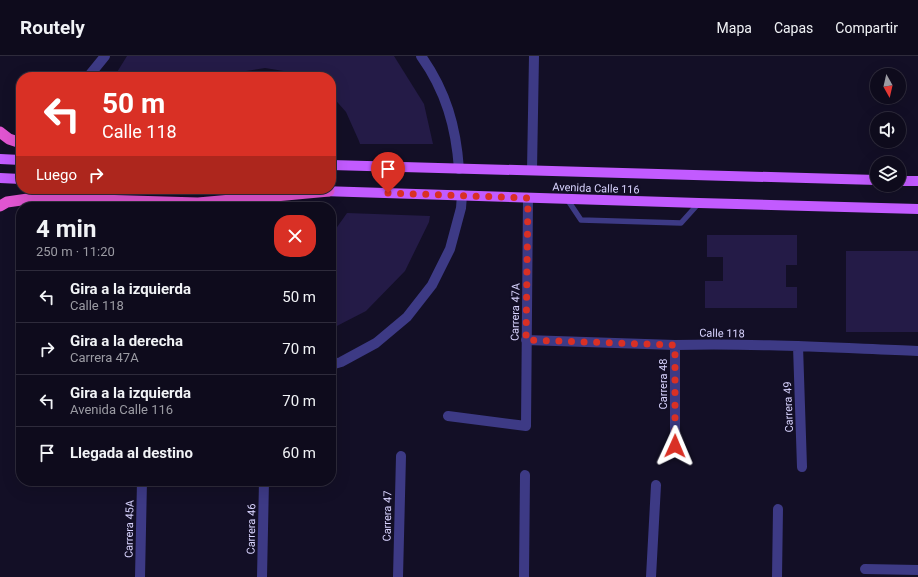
<!DOCTYPE html>
<html lang="es">
<head>
<meta charset="utf-8">
<style>
	:root { --surface:#0e0b1c; --page:#171425; --text:#f1f3f6; --muted:#9b9ba3; --line:#2e2b3b }
	body { margin:0; font-family:Roboto,sans-serif; background:var(--page); color:var(--text); height:100vh; display:flex; flex-direction:column; font-size:15px; white-space:nowrap }
	* { box-sizing:border-box; margin:0 }
	p { font-size:13px; color:var(--muted) }
	.icon { flex:none; width:22px; height:22px; fill:none; stroke:currentColor; stroke-width:2; stroke-linecap:round; stroke-linejoin:round }
	.map { position:relative; flex:1; overflow:hidden }
	.side { position:absolute; left:16px; top:146px; width:320px; height:284px; display:flex; flex-direction:column; background:var(--surface); border-radius:16px; box-shadow:0 4px 16px #0002,0 0 0 1px var(--line) }
	.side>* { flex:none }
	.banner { position:absolute; left:16px; top:16px; width:320px; height:122px; border-radius:16px; box-shadow:0 4px 16px #0002,0 0 0 1px var(--line); background:#d93025; color:#fff; overflow:hidden }
	.needle { width:26px; rotate:172deg }
	.buttons { position:absolute; left:870px; top:12px; display:grid; gap:8px }
	.buttons a { display:grid; place-items:center; width:36px; height:36px; border-radius:50%; background:var(--surface); box-shadow:0 4px 16px #0002,0 0 0 1px var(--line); font-size:20px }
	.pin { position:absolute; display:grid; place-items:center; width:34px; height:34px; color:#fff; margin:-41px -17px; border-radius:50% 50% 50% 0; rotate:-45deg; box-shadow:0 0 4px #0007 }
	.pin .icon { rotate:45deg }
	.me { position:absolute; width:44px; margin:-22px; rotate:1deg; stroke-linejoin:round; filter:drop-shadow(0 0 3px #0008) }
	.turn { display:flex; align-items:center; gap:14px; height:84px; padding:0 20px; font-size:18px }
	.turn .icon { width:52px; height:52px; stroke-width:2.5 }
	.turn b { display:block; font-size:28px; line-height:34px }
	.then { display:flex; align-items:center; height:38px; padding:0 20px; background:#0003; gap:8px; font-size:15px }
	.round { display:grid; place-items:center; flex:none; width:42px; height:42px; border-radius:16px; background:var(--page) }
	.headline { display:flex; align-items:center; justify-content:space-between; height:68px; padding:0 20px }
	h1 { font-size:24px; font-weight:700; line-height:30px }
	ul { padding:0; list-style:none }
	li { display:flex; align-items:center; gap:12px; height:52px; padding:0 20px; border-top:1px solid var(--line) }
	li div { flex:1 }
	li b { display:block; font-size:15px }
	li em { font-style:normal }
	header { display:flex; align-items:center; gap:24px; box-sizing:border-box; height:56px; padding:0 20px; background:var(--surface); border-bottom:1px solid var(--line) }
	header strong { font-size:19px }
	nav { display:flex; gap:22px; margin-inline-start:auto; font-size:14px }
	.map>svg:first-child { display:block }
</style>
</head>
<body>
<header>
<strong>Routely</strong>
<nav><a>Mapa</a><a>Capas</a><a>Compartir</a></nav>
</header>
<div class="map">
<svg width="918" height="521" viewBox="0 0 918 521">
	<rect width="100%" height="100%" fill="#130f26"/>
	<!-- building -->
	<path fill="#241b47" d="M 127,0 L 394,0 L 424,48 L 433,88 L 360,88 L 359,85 L 346,56 L 331,39 L 331,21 L 304,21 L 296,17 L 265,12 L 233,17 L 226,21 L 114,21 Z
		M 347,157 L 430,160 L 429,166 L 405,215 L 366,255 L 331,273 L 331,177 L 335,174 Z
		M 707,179 L 797,179 L 797,209 L 786,209 L 786,231 L 797,231 L 797,252 L 705,252 L 705,225 L 723,225 L 723,201 L 707,201 Z
		M 846,195 L 918,195 L 918,276 L 846,276 Z"/>
	<g fill="none" stroke-linecap="round" stroke-linejoin="round">
		<!-- service -->
		<path stroke="#3d3a85" stroke-width="5.5" d="M 567,143 L 581,164 L 681,167 L 699,147"/>
		<!-- minor -->
		<path stroke="#3d3a85" stroke-width="10" d="M 421,0 C 446,35 456,71 459,113
			M 88,21 L 105,0
			M 532,114 L 534,0
			M 64,133 L 64,143 L 65,151
			M 526,284 L 675,289 C 756,287 837,292 918,295
			M 798,290 L 802,411
			M 331,309 L 341,306 L 376,287 L 407,261 L 432,229 L 450,193 L 461,152 L 462,139
			M 448,360 L 526,370 L 528,142
			M 675,390 L 675,289
			M 865,513 L 918,514
			M 140,521 L 142,425
			M 262,521 L 264,425
			M 398,521 L 401,400
			M 524,521 L 525,419
			M 651,521 L 656,429
			M 777,521 L 778,453"/>
		<!-- primary -->
		<path stroke="#c25bff" stroke-width="10" d="M 0,103 L 21,104
			M 331,109 L 877,124
			M 0,122 L 21,123
			M 899,125 L 918,125
			M 274,133 L 298,134
			M 322,135 L 699,147 L 918,153"/>
		<!-- trunk -->
		<path stroke="#e055d1" stroke-width="11" d="M 0,76 L 9,83 L 21,87
			M 0,150 L 7,146 L 28,143 L 64,143 L 198,147 L 329,135"/>
	</g>
	<g fill="none" stroke-linecap="round" stroke-linejoin="round">
		<!-- route -->
		<path stroke="#d93025" stroke-width="7" stroke-dasharray="0 12.6" d="M 388,137 L 528,142 L 526,284 L 675,289 L 675,390"/>
	</g>
	<g text-anchor="middle" stroke-width="4" stroke-linejoin="round" paint-order="stroke">
		<!-- street labels -->
		<g font-size="11" fill="#d9d4ff" stroke="#130f26">
			<text transform="translate(596 132) rotate(2)" y="4">Avenida Calle 116</text>
			<text transform="translate(515 256) rotate(-89)" y="4">Carrera 47A</text>
			<text transform="translate(722 277) rotate(1)" y="4">Calle 118</text>
			<text transform="translate(663 328) rotate(-90)" y="4">Carrera 48</text>
			<text transform="translate(788 351) rotate(-92)" y="4">Carrera 49</text>
			<text transform="translate(387 460) rotate(-89)" y="4">Carrera 47</text>
			<text transform="translate(129 473) rotate(-89)" y="4">Carrera 45A</text>
			<text transform="translate(251 473) rotate(-89)" y="4">Carrera 46</text>
		</g>
	</g>
</svg>
<div class="buttons">
<a><svg class="needle" viewBox="-14 -14 28 28"><path d="M0-13l5 13h-10z" fill="#e53935"/><path d="M0 13l5-13h-10z" fill="#9b9ba3"/></svg></a>
<a><svg class="icon" aria-label="sound" viewBox="0 0 24 24"><path d="M4 9h4l5-4v14l-5-4H4zM17 9q2 3 0 6"/></svg></a>
<a><svg class="icon" aria-label="layers" viewBox="0 0 24 24"><path d="M12 4l9 5-9 5-9-5zM3 14l9 5 9-5"/></svg></a>
</div>
<div class="pin" style="left:388px;top:137px;background:#d93025"><svg class="icon" aria-label="arrive" viewBox="0 0 24 24"><path d="M6 21V4h12l-3 4 3 4H6"/></svg></div>
<svg class="me" style="left:675px;top:390px" viewBox="-20 -20 40 40"><path d="M0-17L14 15 0 8-14 15z" fill="#d93025" stroke="#fff" stroke-width="4"/></svg>
<div class="banner">
<div class="turn"><svg class="icon" aria-label="left" viewBox="0 0 24 24"><path d="M17 20v-9H6M10 6l-5 5 5 5"/></svg><div><b>50 m</b>Calle 118</div></div>
<div class="then">Luego<svg class="icon" aria-label="right" viewBox="0 0 24 24"><path d="M7 20v-9h11M14 6l5 5-5 5"/></svg></div>
</div>
<section class="side">
<div class="headline"><div><h1>4 min</h1><p>250 m · 11:20</p></div><a class="round" style="background:#d93025;color:#fff"><svg class="icon" aria-label="close" viewBox="0 0 24 24"><path d="M6 6l12 12M18 6L6 18"/></svg></a></div>
<ul>
<li><svg class="icon" aria-label="left" viewBox="0 0 24 24"><path d="M17 20v-9H6M10 6l-5 5 5 5"/></svg><div><b>Gira a la izquierda</b><p>Calle 118</p></div><em>50 m</em></li>
<li><svg class="icon" aria-label="right" viewBox="0 0 24 24"><path d="M7 20v-9h11M14 6l5 5-5 5"/></svg><div><b>Gira a la derecha</b><p>Carrera 47A</p></div><em>70 m</em></li>
<li><svg class="icon" aria-label="left" viewBox="0 0 24 24"><path d="M17 20v-9H6M10 6l-5 5 5 5"/></svg><div><b>Gira a la izquierda</b><p>Avenida Calle 116</p></div><em>70 m</em></li>
<li><svg class="icon" aria-label="arrive" viewBox="0 0 24 24"><path d="M6 21V4h12l-3 4 3 4H6"/></svg><div><b>Llegada al destino</b></div><em>60 m</em></li>
</ul>
</section>
</div>
</body>
</html>
